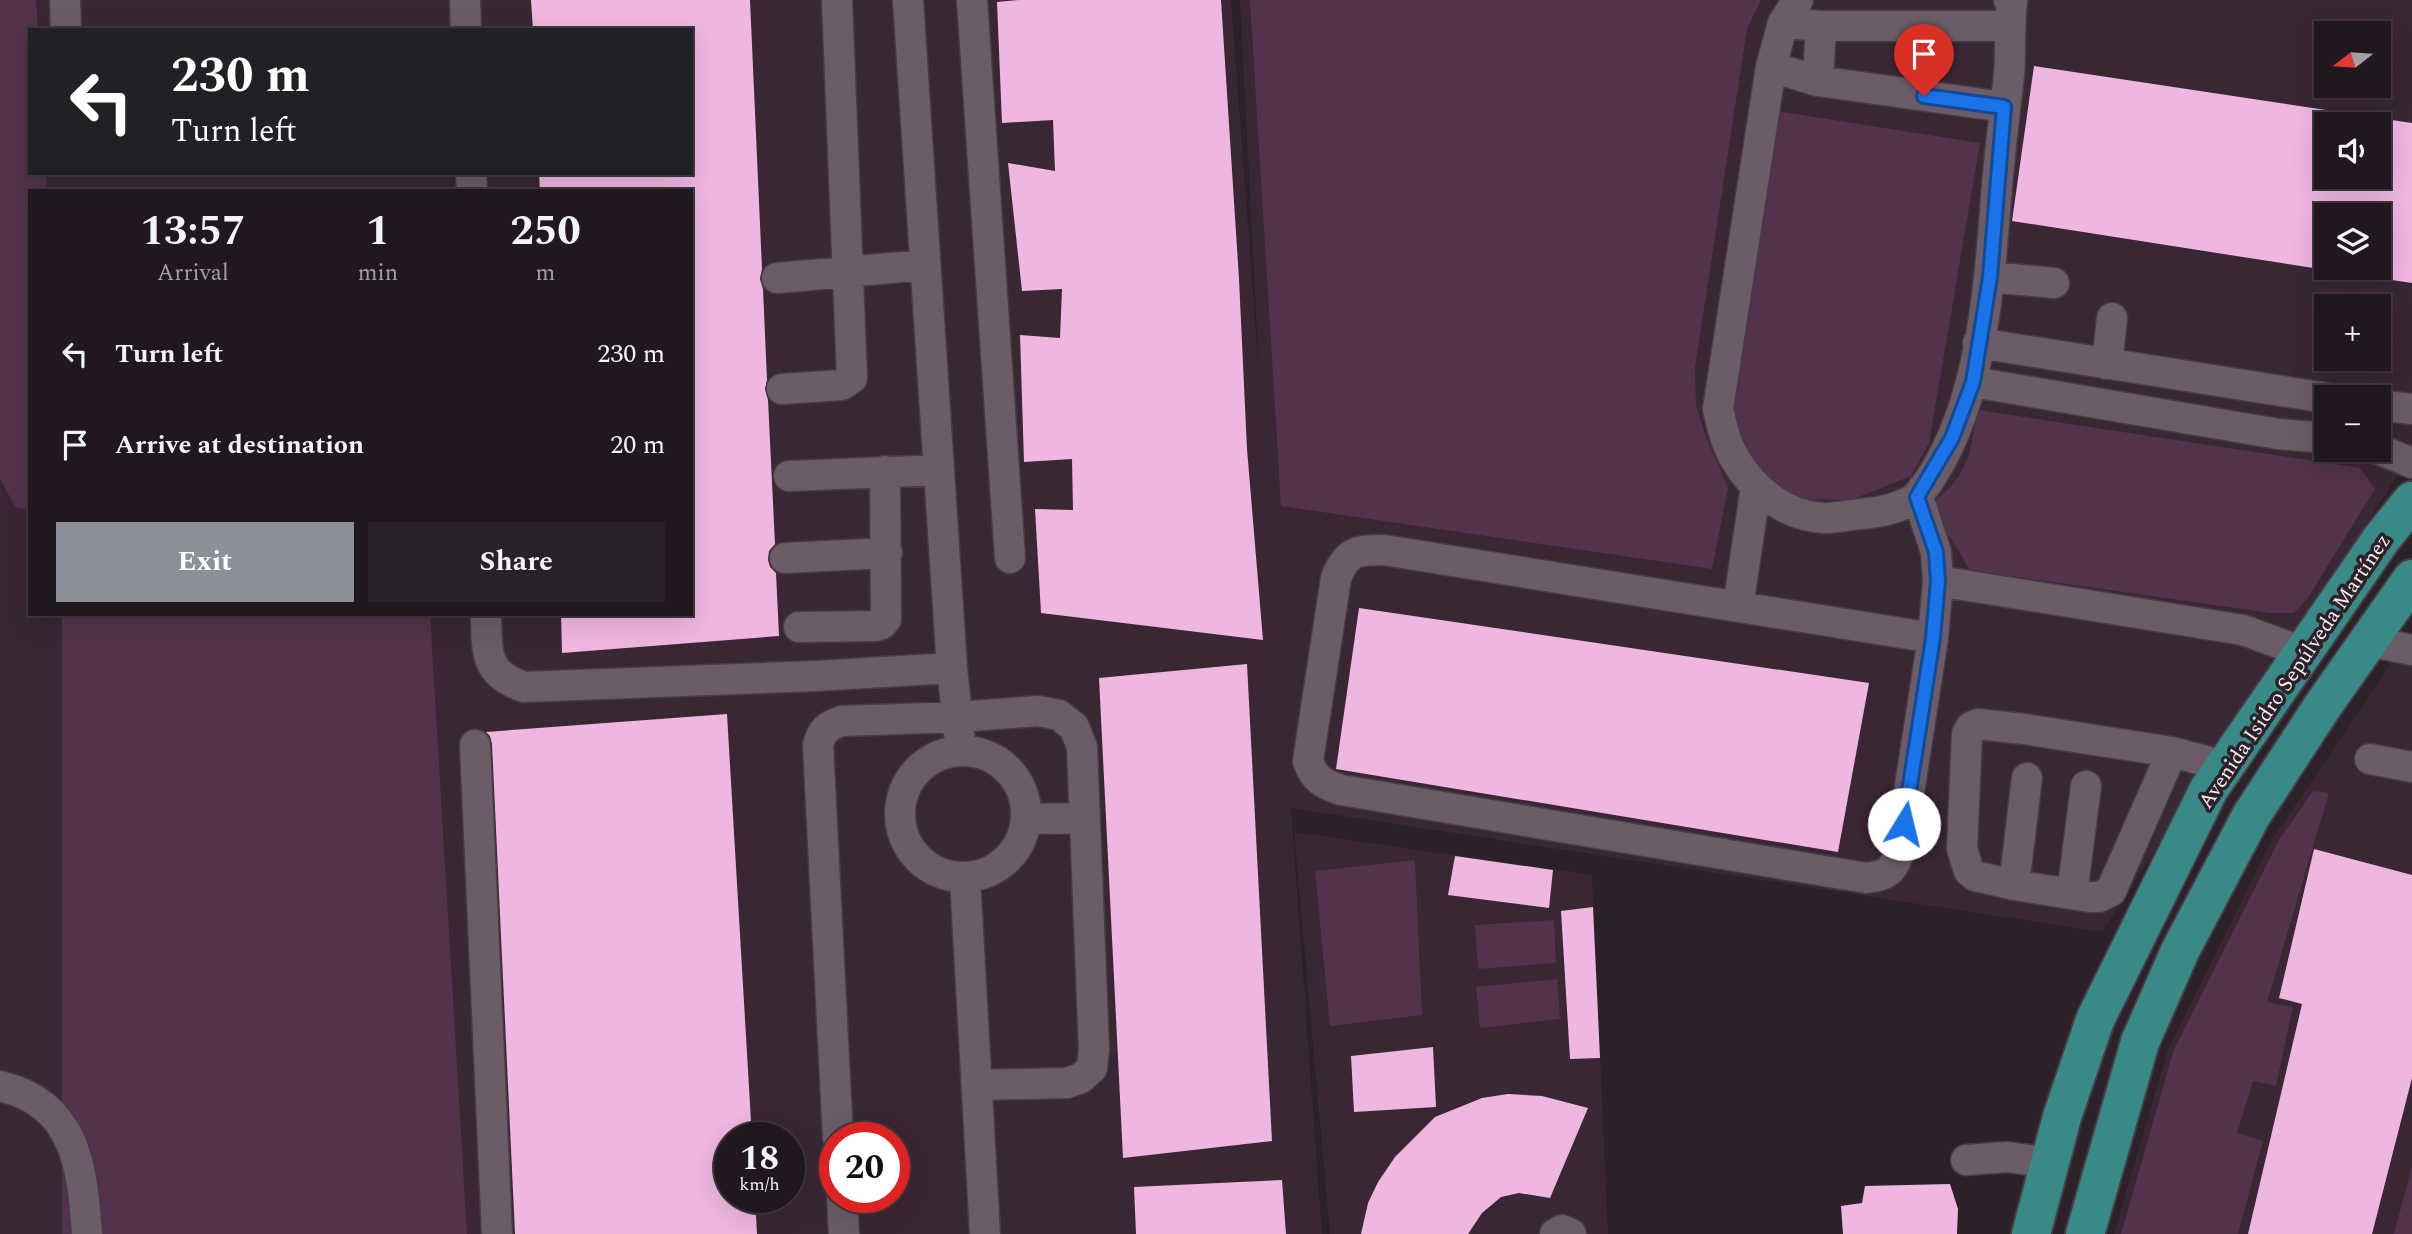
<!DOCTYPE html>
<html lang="en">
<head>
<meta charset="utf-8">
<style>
	:root { --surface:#21181f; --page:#292128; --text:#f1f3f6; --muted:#a2a0a4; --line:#3e373d; --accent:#8c9099 }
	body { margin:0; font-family:Spectral,serif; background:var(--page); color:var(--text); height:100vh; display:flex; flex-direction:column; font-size:26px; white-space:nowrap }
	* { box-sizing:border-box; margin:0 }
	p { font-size:23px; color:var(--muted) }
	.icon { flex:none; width:38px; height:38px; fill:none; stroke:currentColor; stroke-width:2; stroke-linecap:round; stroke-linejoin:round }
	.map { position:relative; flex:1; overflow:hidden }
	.sheet { position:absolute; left:28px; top:189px; width:665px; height:427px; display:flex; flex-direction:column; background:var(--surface); border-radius:0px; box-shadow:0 7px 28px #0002,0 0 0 2px var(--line) }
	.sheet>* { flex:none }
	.banner { position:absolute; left:28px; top:28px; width:665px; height:147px; border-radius:0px; box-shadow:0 7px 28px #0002,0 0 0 2px var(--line); background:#202124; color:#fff; overflow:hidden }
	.needle { width:46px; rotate:253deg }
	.tools { position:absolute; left:2314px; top:21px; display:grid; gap:14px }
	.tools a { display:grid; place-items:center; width:77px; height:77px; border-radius:0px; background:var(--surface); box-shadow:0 7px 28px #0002,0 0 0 2px var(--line); font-size:35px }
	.speed { position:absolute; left:714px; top:1122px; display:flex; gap:14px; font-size:35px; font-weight:700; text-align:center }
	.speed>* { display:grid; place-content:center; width:91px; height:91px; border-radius:50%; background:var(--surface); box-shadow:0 7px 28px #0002,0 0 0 2px var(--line); line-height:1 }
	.speed small { font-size:18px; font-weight:400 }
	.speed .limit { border:10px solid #d22; background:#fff; color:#111 }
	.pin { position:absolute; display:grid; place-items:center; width:60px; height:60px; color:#fff; margin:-72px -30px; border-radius:50% 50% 50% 0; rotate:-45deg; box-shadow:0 0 7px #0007 }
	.pin .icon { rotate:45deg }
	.me { position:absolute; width:77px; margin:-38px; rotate:9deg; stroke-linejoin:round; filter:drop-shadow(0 0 5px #0008) }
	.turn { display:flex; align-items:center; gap:24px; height:147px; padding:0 28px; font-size:32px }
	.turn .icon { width:91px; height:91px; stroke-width:2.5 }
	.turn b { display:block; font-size:49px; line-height:60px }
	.eta { display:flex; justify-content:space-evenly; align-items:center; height:119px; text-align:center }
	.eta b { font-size:42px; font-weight:700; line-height:49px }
	.cta { display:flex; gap:14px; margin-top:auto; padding:14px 28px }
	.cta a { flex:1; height:80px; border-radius:0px; background:var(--accent); color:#fff; font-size:28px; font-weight:700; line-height:80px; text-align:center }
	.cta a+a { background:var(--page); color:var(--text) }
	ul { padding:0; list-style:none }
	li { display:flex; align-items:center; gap:21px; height:91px; padding:0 28px }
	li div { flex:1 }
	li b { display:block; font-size:26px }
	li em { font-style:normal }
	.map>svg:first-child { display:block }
</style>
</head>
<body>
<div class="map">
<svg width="2412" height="1234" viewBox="0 0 2412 1234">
	<rect width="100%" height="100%" fill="#2c2029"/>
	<!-- built -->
	<path fill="#392734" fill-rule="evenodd" d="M 0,0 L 1231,0 L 1259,373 L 1240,0 L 2412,0 L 2412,453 L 2102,932 L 1291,808 L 1322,1234 L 0,1234 ZM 30,30 L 691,30 L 691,173 L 30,173 ZM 2326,33 L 2378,33 L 2378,86 L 2326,86 ZM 2326,124 L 2378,124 L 2378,177 L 2326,177 ZM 30,191 L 691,191 L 691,614 L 30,614 ZM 2326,215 L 2378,215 L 2378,268 L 2326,268 ZM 2326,306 L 2378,306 L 2378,359 L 2326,359 ZM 2326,397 L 2378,397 L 2378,450 L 2326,450 ZM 730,1138 L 789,1138 L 789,1197 L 730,1197 ZM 835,1138 L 894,1138 L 894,1197 L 835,1197 Z
		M 2412,632 L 2412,1234 L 2114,1234 L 2167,1052 L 2270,843 Z
		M 1294,832 L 1592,875 L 1608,1234 L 1330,1234 Z"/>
	<!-- green -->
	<path fill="#53324c" d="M 0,0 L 36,0 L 38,30 L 30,30 L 30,173 L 46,173 L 47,191 L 30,191 L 30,510 L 15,507 L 0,478 Z
		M 1250,0 L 1761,0 L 1747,29 L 1695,367 L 1696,406 L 1706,437 L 1728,488 L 1712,569 L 1281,506 Z
		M 1776,111 L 1980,143 L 1929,443 L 1911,476 L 1851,500 L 1800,499 L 1759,472 L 1732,425 L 1731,394 Z
		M 1978,410 L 2360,468 L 2375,489 L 2307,599 L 2294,613 L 2270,613 L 1970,570 L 1951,538 L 1937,526 L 1935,501 C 1970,473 1970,451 1978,410 Z
		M 62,614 L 430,614 L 467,1234 L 62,1234 Z
		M 2313,791 L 2329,793 L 2267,1002 L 2293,1007 L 2276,1086 L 2253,1081 L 2237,1133 L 2263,1141 L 2238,1234 L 2121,1234 L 2173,1052 L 2279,840 Z
		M 1415,860 L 1422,1015 L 1330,1026 L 1315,871 Z
		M 1554,920 L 1556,963 L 1478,969 L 1475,925 Z
		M 1557,979 L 1560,1019 L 1480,1028 L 1476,987 Z
		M 2412,1166 L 2412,1234 L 2394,1234 Z"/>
	<!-- building -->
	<path fill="#efb6e0" d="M 531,0 L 750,0 L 762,269 L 760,279 L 763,289 L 767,380 L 765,389 L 768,400 L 775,544 L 769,551 L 768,560 L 770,567 L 776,573 L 779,636 L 562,653 L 561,614 L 691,614 L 691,191 L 540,191 L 539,173 L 691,173 L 691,30 L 533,30 Z
		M 1019,0 L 1221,0 L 1239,279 L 1247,449 L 1263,640 L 1041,613 L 1035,509 L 1073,510 L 1072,459 L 1024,462 L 1020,335 L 1060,338 L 1062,289 L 1022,291 L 1008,163 L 1055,171 L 1053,120 L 1002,123 L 997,2 Z
		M 2034,66 L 2326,110 L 2326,177 L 2378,177 L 2378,118 L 2412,123 L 2412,283 L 2378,278 L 2378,215 L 2326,215 L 2326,270 L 2012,221 Z
		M 1359,608 L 1869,683 L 1838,852 L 1336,769 Z
		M 1247,664 L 1272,1141 L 1123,1158 L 1099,678 Z
		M 727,714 L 752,1138 L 730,1138 L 730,1197 L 755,1197 L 757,1234 L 515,1234 L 492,744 L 490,736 L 486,732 Z
		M 2314,849 L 2412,875 L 2412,1078 L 2372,1234 L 2248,1234 L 2302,1004 L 2279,998 Z
		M 1455,856 L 1553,870 L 1549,908 L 1448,895 Z
		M 1593,907 L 1600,1058 L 1570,1059 L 1561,911 Z
		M 1433,1047 L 1436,1107 L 1354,1112 L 1351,1056 Z
		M 1508,1094 L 1542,1096 L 1588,1108 L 1550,1198 L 1519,1193 L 1501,1197 L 1482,1213 L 1468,1234 L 1361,1234 L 1368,1203 L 1378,1182 L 1395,1157 L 1435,1117 L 1482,1098 Z
		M 1282,1180 L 1286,1234 L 1136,1234 L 1134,1187 Z
		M 1950,1184 L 1958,1209 L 1957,1234 L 1843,1234 L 1841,1206 L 1862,1203 L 1865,1186 Z"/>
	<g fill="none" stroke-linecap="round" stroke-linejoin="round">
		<defs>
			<path id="minor" d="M 65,0 L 66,30
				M 465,0 L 466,30
				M 908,0 L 952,668 L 961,751
				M 972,0 L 1010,558
				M 1798,0 L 1783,23 L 1771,67 L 1718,409 C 1722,426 1726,444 1735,459 C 1754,491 1786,516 1824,518 C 1836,518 1849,515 1861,514 C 1877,513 1908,507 1919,494 C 1983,414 1989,284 1997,186 C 2000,149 2005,112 2009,75 C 2011,51 2009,26 2012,1 L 2009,0
				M 1783,23 L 1821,26 L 2009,26
				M 1771,67 L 1818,81 L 2004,107
				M 1818,81 L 1821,26
				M 471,173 L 472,191
				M 1990,277 L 2054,283
				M 777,278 L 925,265
				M 1978,343 L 2326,398
				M 2107,364 L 2112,318
				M 1973,382 L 2278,434 L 2326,438
				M 782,389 L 842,385 L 852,378 L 837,0
				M 2378,405 L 2412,409
				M 2378,449 L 2412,463
				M 789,476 L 939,470
				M 1918,497 L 1936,552 L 1938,581 L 1933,638 L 1900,850 C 1893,872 1888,875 1866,878 L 1341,790 C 1323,784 1314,779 1308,761 L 1336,578 C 1347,551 1356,550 1384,550 L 1933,638
				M 785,558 L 887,553
				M 1938,581 L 2243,630 L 2303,652
				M 1738,607 L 1756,486
				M 486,614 C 487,651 484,674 524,687 L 815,676 L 952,668
				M 799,627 L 876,626 L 882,624 L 886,619 L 885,471
				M 2368,641 L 2412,650
				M 1978,724 L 2024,729 L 2172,752 L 2111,891 L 2099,897 L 2090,897 L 2014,885 L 1975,876 L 1969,871 L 1962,849 L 1967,734 L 1971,727 Z
				M 475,745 L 497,1234
				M900 814a63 63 0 1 1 126 0a63 63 0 1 1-126 0Z
				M 2172,752 L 2224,766
				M 2370,759 L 2412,767
				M 1026,819 L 1085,818
				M 965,878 L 985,1234
				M 2014,885 L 2027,778
				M 2072,894 L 2086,786
				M 0,1086 C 77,1104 82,1168 87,1234
				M 838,1138 L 818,745 C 822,730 827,726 842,721 L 958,717 L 1038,711 L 1059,715 L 1074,727 L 1082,747 L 1094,1049 L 1092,1068 L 1081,1078 L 1067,1083 L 977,1085
				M 1966,1160 L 2007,1157 L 2052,1163
				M 842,1197 L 844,1234
				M 1555,1234 L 1562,1230 L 1571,1234"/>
			<path id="major" d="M 2031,1234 L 2062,1117 L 2095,1020 L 2209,789 L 2382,538 L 2412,501
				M 2085,1234 L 2140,1042 L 2180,951 L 2251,816 L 2322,707 L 2412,579"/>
		</defs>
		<!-- minor casing -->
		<use href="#minor" stroke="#463c44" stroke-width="33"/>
		<!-- major casing -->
		<use href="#major" stroke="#463c44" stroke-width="42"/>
		<!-- minor -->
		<use href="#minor" stroke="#6b5c67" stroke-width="30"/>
		<!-- major -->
		<use href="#major" stroke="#398986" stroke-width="38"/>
	</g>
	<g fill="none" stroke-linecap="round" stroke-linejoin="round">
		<defs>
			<path id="route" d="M 1904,824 L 1933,638 L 1938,581 L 1936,552 L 1917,497 L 1952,438 L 1973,382 L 1990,277 L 2004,107 L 1924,96"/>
		</defs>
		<!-- route casing -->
		<use href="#route" stroke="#114b97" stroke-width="18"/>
		<!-- route -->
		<use href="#route" stroke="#1a73e8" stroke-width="12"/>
	</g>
	<g text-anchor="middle" stroke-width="7" stroke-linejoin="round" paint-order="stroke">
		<!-- street labels -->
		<g font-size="21" fill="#f5ecf3" stroke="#2c2029">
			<text transform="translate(2294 671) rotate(-56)" y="7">Avenida Isidro Sepúlveda Martínez</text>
		</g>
	</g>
</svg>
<div class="tools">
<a><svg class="needle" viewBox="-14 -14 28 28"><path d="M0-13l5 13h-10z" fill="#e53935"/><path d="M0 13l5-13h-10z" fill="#a2a0a4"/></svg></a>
<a><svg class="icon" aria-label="sound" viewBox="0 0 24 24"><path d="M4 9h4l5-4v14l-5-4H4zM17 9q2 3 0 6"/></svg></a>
<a><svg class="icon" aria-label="layers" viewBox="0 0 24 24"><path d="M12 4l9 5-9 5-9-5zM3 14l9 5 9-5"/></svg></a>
<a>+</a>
<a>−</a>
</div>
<div class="speed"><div>18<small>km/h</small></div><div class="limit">20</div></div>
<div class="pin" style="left:1924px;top:96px;background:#d93025"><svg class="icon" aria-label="arrive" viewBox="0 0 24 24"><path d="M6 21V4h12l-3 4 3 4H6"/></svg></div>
<svg class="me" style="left:1904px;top:824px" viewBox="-20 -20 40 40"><circle r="19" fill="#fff"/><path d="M0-13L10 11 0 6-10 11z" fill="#1a73e8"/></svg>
<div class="banner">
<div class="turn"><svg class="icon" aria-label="left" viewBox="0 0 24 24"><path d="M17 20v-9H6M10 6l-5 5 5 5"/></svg><div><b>230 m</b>Turn left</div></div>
</div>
<section class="sheet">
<div class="eta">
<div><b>13:57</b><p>Arrival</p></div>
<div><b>1</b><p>min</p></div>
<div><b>250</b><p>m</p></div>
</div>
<ul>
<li><svg class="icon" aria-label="left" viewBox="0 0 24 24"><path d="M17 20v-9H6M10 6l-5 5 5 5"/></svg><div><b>Turn left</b></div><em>230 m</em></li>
<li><svg class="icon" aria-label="arrive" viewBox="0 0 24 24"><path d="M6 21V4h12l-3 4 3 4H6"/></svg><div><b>Arrive at destination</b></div><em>20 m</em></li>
</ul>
<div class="cta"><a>Exit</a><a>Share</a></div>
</section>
</div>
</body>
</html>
